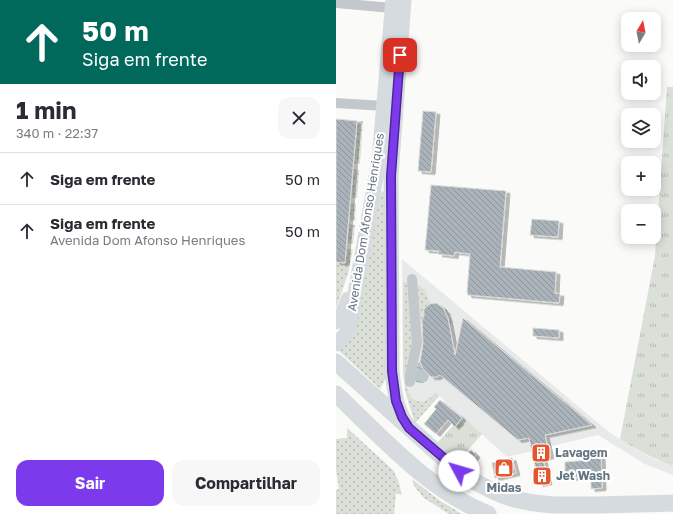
<!DOCTYPE html>
<html lang="pt">
<head>
<meta charset="utf-8">
<style>
	:root { --surface:#fff; --page:#f7f7f7; --text:#2b2b33; --muted:#7c7c81; --line:#e1e1e2; --accent:#7c3aed }
	body { margin:0; font-family:"Golos Text",sans-serif; background:var(--page); color:var(--text); height:100vh; display:flex; flex-direction:column; font-size:15px; white-space:nowrap }
	* { box-sizing:border-box; margin:0 }
	p { font-size:13px; color:var(--muted) }
	.icon { flex:none; width:22px; height:22px; fill:none; stroke:currentColor; stroke-width:2; stroke-linecap:round; stroke-linejoin:round }
	.map { position:relative; flex:1; overflow:hidden }
	.sheet { display:flex; flex-direction:column; background:var(--surface); width:336px }
	.sheet>* { flex:none }
	.banner { background:#00695c; color:#fff; overflow:hidden }
	.needle { width:26px; rotate:10deg }
	.tools { position:absolute; left:285px; top:12px; display:grid; gap:8px }
	.tools a { display:grid; place-items:center; width:40px; height:40px; border-radius:8px; background:var(--surface); box-shadow:0 2px 10px #0003; font-size:20px }
	.pin { position:absolute; display:grid; place-items:center; width:34px; height:34px; color:#fff; margin:-17px; border-radius:8px; box-shadow:0 2px 6px #0006 }
	.me { position:absolute; width:44px; margin:-22px; rotate:309deg; stroke-linejoin:round; filter:drop-shadow(0 0 3px #0008) }
	.turn { display:flex; align-items:center; gap:14px; height:84px; padding:0 16px; font-size:18px }
	.turn .icon { width:52px; height:52px; stroke-width:2.5 }
	.turn b { display:block; font-size:28px; line-height:34px }
	.round { display:grid; place-items:center; flex:none; width:42px; height:42px; border-radius:12px; background:var(--page) }
	.head { display:flex; align-items:center; justify-content:space-between; height:68px; padding:0 16px }
	h1 { font-size:24px; font-weight:700; line-height:30px }
	.cta { display:flex; gap:8px; margin-top:auto; padding:8px 16px }
	.cta a { flex:1; height:46px; border-radius:12px; background:var(--accent); color:#fff; font-size:16px; font-weight:700; line-height:46px; text-align:center }
	.cta a+a { background:var(--page); color:var(--text) }
	ul { padding:0; list-style:none }
	li { display:flex; align-items:center; gap:12px; height:52px; padding:0 16px; border-top:1px solid var(--line) }
	li div { flex:1 }
	li b { display:block; font-size:15px }
	li em { font-style:normal }
	main { display:flex; flex:1; min-height:0 }
	.map>svg:first-child { display:block }
</style>
</head>
<body>
<main>
<section class="sheet">
<div class="banner">
<div class="turn"><svg class="icon" aria-label="ahead" viewBox="0 0 24 24"><path d="M12 20V5M6 11l6-6 6 6"/></svg><div><b>50 m</b>Siga em frente</div></div>
</div>
<div class="head"><div><h1>1 min</h1><p>340 m · 22:37</p></div><a class="round"><svg class="icon" aria-label="close" viewBox="0 0 24 24"><path d="M6 6l12 12M18 6L6 18"/></svg></a></div>
<ul>
<li><svg class="icon" aria-label="ahead" viewBox="0 0 24 24"><path d="M12 20V5M6 11l6-6 6 6"/></svg><div><b>Siga em frente</b></div><em>50 m</em></li>
<li><svg class="icon" aria-label="ahead" viewBox="0 0 24 24"><path d="M12 20V5M6 11l6-6 6 6"/></svg><div><b>Siga em frente</b><p>Avenida Dom Afonso Henriques</p></div><em>50 m</em></li>
</ul>
<div class="cta"><a>Sair</a><a>Compartilhar</a></div>
</section>
<div class="map">
<svg width="337" height="514" viewBox="0 0 337 514">
	<defs>
		<pattern id="grass-tufts" width="24" height="20" patternUnits="userSpaceOnUse"><rect width="24" height="20" fill="#dadfd7"/><path d="M3 7l-1-3M5 7V3M7 7l1-3M15 17l-1-3M17 17v-4M19 17l1-3" fill="none" stroke="#b4b9b4"/></pattern>
		<pattern id="park-dots" width="8" height="8" patternUnits="userSpaceOnUse"><rect width="8" height="8" fill="#dadfd7"/><path d="M2 2h.1M6 6h.1" fill="none" stroke="#b4b9b4" stroke-width="1.8" stroke-linecap="round"/></pattern>
		<pattern id="water-ripples" width="26" height="14" patternUnits="userSpaceOnUse"><rect width="26" height="14" fill="#bbc7cb"/><path d="M2 4q2-2 4 0t4 0M15 11q2-2 4 0t4 0" fill="none" stroke="#9ca6aa"/></pattern>
		<pattern id="building-back-hatch" width="6" height="6" patternUnits="userSpaceOnUse"><rect width="6" height="6" fill="#aab3b9"/><path d="M-1 5l2 2M0 0l6 6M5-1l2 2" fill="none" stroke="#8e969c"/></pattern>
		<filter id="shadow"><feDropShadow dx="4" dy="2.5" stdDeviation="0" flood-color="#0004"/></filter>
	</defs>
	<rect width="100%" height="100%" fill="#fafaf8"/>
	<!-- built -->
	<path fill="#e8e9e9" d="M 66,259 L 273,432 L 301,450 L 320,460 L 337,466 L 337,475 L 309,464 L 262,435 L 171,457 L 103,396 L 79,423 L 70,394 L 67,374 Z"/>
	<!-- grass -->
	<path fill="url(#grass-tufts)" d="M 331,87 L 337,87 L 337,466 C 318,459 301,450 284,439 L 319,256 Z
		M 126,416 L 146,434 L 122,461 L 101,443 Z"/>
	<!-- park -->
	<path fill="url(#park-dots)" d="M 21,121 L 27,121 L 24,164 L 17,163 Z
		M 17,169 L 23,170 L 21,198 L 14,198 Z
		M 45,191 L 50,193 L 51,376 L 44,389 L 0,348 L 42,194 Z
		M 14,203 L 20,204 L 19,221 L 12,220 Z
		M 12,224 L 19,225 L 17,244 L 10,243 Z
		M 10,249 L 17,249 L 12,274 L 0,308 L 0,262 L 9,263 Z
		M 67,282 L 72,282 C 74,300 77,319 77,338 C 77,353 62,391 79,400 C 87,405 94,398 100,393 L 103,396 L 79,423 L 70,394 L 67,374 Z
		M 81,284 L 89,290 L 94,304 L 88,309 L 88,316 L 84,327 Z
		M 107,308 L 113,312 L 116,315 L 114,343 L 112,318 Z
		M 11,428 L 57,470 L 62,480 L 66,495 L 60,493 L 58,514 L 0,514 L 0,490 L 3,489 L 0,470 L 0,439 L 11,438 Z
		M 76,479 L 103,500 L 126,514 L 113,514 L 88,498 L 78,486 Z"/>
	<!-- water -->
	<path fill="url(#water-ripples)" d="M 84,362 L 87,369 L 93,376 L 91,381 L 86,383 L 80,382 L 78,380 L 82,363 Z"/>
	<!-- building -->
	<path fill="url(#building-back-hatch)" stroke="#dcdcda" filter="url(#shadow)" d="M 87,111 L 100,112 L 95,172 L 82,171 Z
		M 0,119 L 21,121 L 9,263 L 0,262 Z
		M 95,185 L 170,191 L 164,267 L 220,272 L 219,293 L 224,294 L 223,303 L 132,295 L 131,292 L 134,254 L 119,252 L 118,256 L 102,254 L 103,251 L 89,250 Z
		M 196,219 L 223,221 L 222,237 L 194,235 Z
		M 100,303 L 107,308 L 112,318 L 119,355 L 127,318 L 256,425 L 209,435 L 214,456 L 207,458 L 212,482 L 203,484 L 193,438 L 182,440 L 104,375 L 101,377 L 95,377 L 87,369 L 84,362 L 87,344 L 86,321 L 88,316 L 88,309 L 94,304 Z
		M 197,328 L 223,330 L 223,338 L 197,336 Z
		M 104,400 L 126,418 L 119,427 L 112,420 L 100,434 L 88,424 L 100,409 L 98,407 Z
		M 135,450 L 140,455 L 132,465 L 126,461 Z
		M 254,455 L 265,455 L 266,488 L 255,489 L 255,477 L 229,478 L 229,462 L 254,460 Z
		M 176,458 L 180,473 L 159,478 L 156,463 Z"/>
	<g fill="none" stroke-linecap="round" stroke-linejoin="round">
		<!-- minor -->
		<path stroke="#c3c8cc" stroke-width="10" d="M 0,3 L 56,8
			M 0,103 L 48,106
			M 74,382 L 74,376 L 81,343 L 76,279"/>
		<!-- secondary -->
		<path stroke="#d6dbdf" stroke-width="15" d="M 68,0 L 55,176 L 56,371 C 58,390 60,408 71,424
			M 0,322 L 6,315 L 12,299
			M 0,344 L 10,334 L 13,327 L 43,160 L 57,0"/>
		<!-- primary -->
		<path stroke="#d6dbdf" stroke-width="17" d="M 0,362 L 116,466 C 132,478 150,489 169,496 C 200,507 232,505 263,505 C 288,504 312,504 337,503
			M 0,394 C 47,438 92,490 152,514"/>
	</g>
	<g fill="none" stroke-linecap="round" stroke-linejoin="round">
		<defs>
			<path id="route" d="M 64,55 L 55,176 L 56,371 L 60,401 L 66,417 L 73,428 L 123,471"/>
		</defs>
		<!-- route casing -->
		<use href="#route" stroke="#51269a" stroke-width="10"/>
		<!-- route -->
		<use href="#route" stroke="#7c3aed" stroke-width="7"/>
	</g>
	<!-- icons -->
	<defs>
		<symbol id="building-square" viewBox="-11 -11 22 22"><rect x="-9" y="-9" width="18" height="18" rx="4" fill="#e4572e" stroke="#fff"/><path d="M-4-6H4V6H1V3H-1V6H-4ZM-2.5-4.3h1.7v1.8h-1.7ZM.8-4.3h1.7v1.8H.8ZM-2.5-1h1.7V.8h-1.7ZM.8-1h1.7V.8H.8Z" fill="#fff"/></symbol>
		<symbol id="shop-square" viewBox="-11 -11 22 22"><rect x="-9" y="-9" width="18" height="18" rx="4" fill="#e4572e" stroke="#fff"/><path d="M-5-2.5h2.3a2.7 3.5 0 0 1 5.4 0H5L5.5 6h-11ZM-1.5-2.5h3a1.5 2.3 0 0 0-3 0Z" fill="#fff"/></symbol>
	</defs>
	<g fill-rule="evenodd">
		<use href="#building-square" x="194" y="442" width="22" height="22"/>
		<use href="#shop-square" x="157" y="457" width="22" height="22"/>
		<use href="#building-square" x="195" y="465" width="22" height="22"/>
	</g>
	<g text-anchor="middle" stroke-width="4" stroke-linejoin="round" paint-order="stroke">
		<!-- street labels -->
		<g font-size="12" fill="#657683" stroke="#fff">
			<text transform="translate(30 222) rotate(-81)" y="4">Avenida Dom Afonso Henriques</text>
		</g>
		<!-- poi labels -->
		<g font-size="12" font-weight="bold" fill="#657683" stroke="#fff" text-anchor="start">
			<text x="219" y="457">Lavagem</text>
			<text x="220" y="480">Jet Wash</text>
			<text x="168" y="492" text-anchor="middle">Midas</text>
		</g>
	</g>
</svg>
<div class="tools">
<a><svg class="needle" viewBox="-14 -14 28 28"><path d="M0-13l5 13h-10z" fill="#e53935"/><path d="M0 13l5-13h-10z" fill="#7c7c81"/></svg></a>
<a><svg class="icon" aria-label="sound" viewBox="0 0 24 24"><path d="M4 9h4l5-4v14l-5-4H4zM17 9q2 3 0 6"/></svg></a>
<a><svg class="icon" aria-label="layers" viewBox="0 0 24 24"><path d="M12 4l9 5-9 5-9-5zM3 14l9 5 9-5"/></svg></a>
<a>+</a>
<a>−</a>
</div>
<div class="pin" style="left:64px;top:55px;background:#d93025"><svg class="icon" aria-label="arrive" viewBox="0 0 24 24"><path d="M6 21V4h12l-3 4 3 4H6"/></svg></div>
<svg class="me" style="left:123px;top:471px" viewBox="-20 -20 40 40"><circle r="19" fill="#fff"/><path d="M0-13L10 11 0 6-10 11z" fill="#7c3aed"/></svg>
</div>
</main>
</body>
</html>
